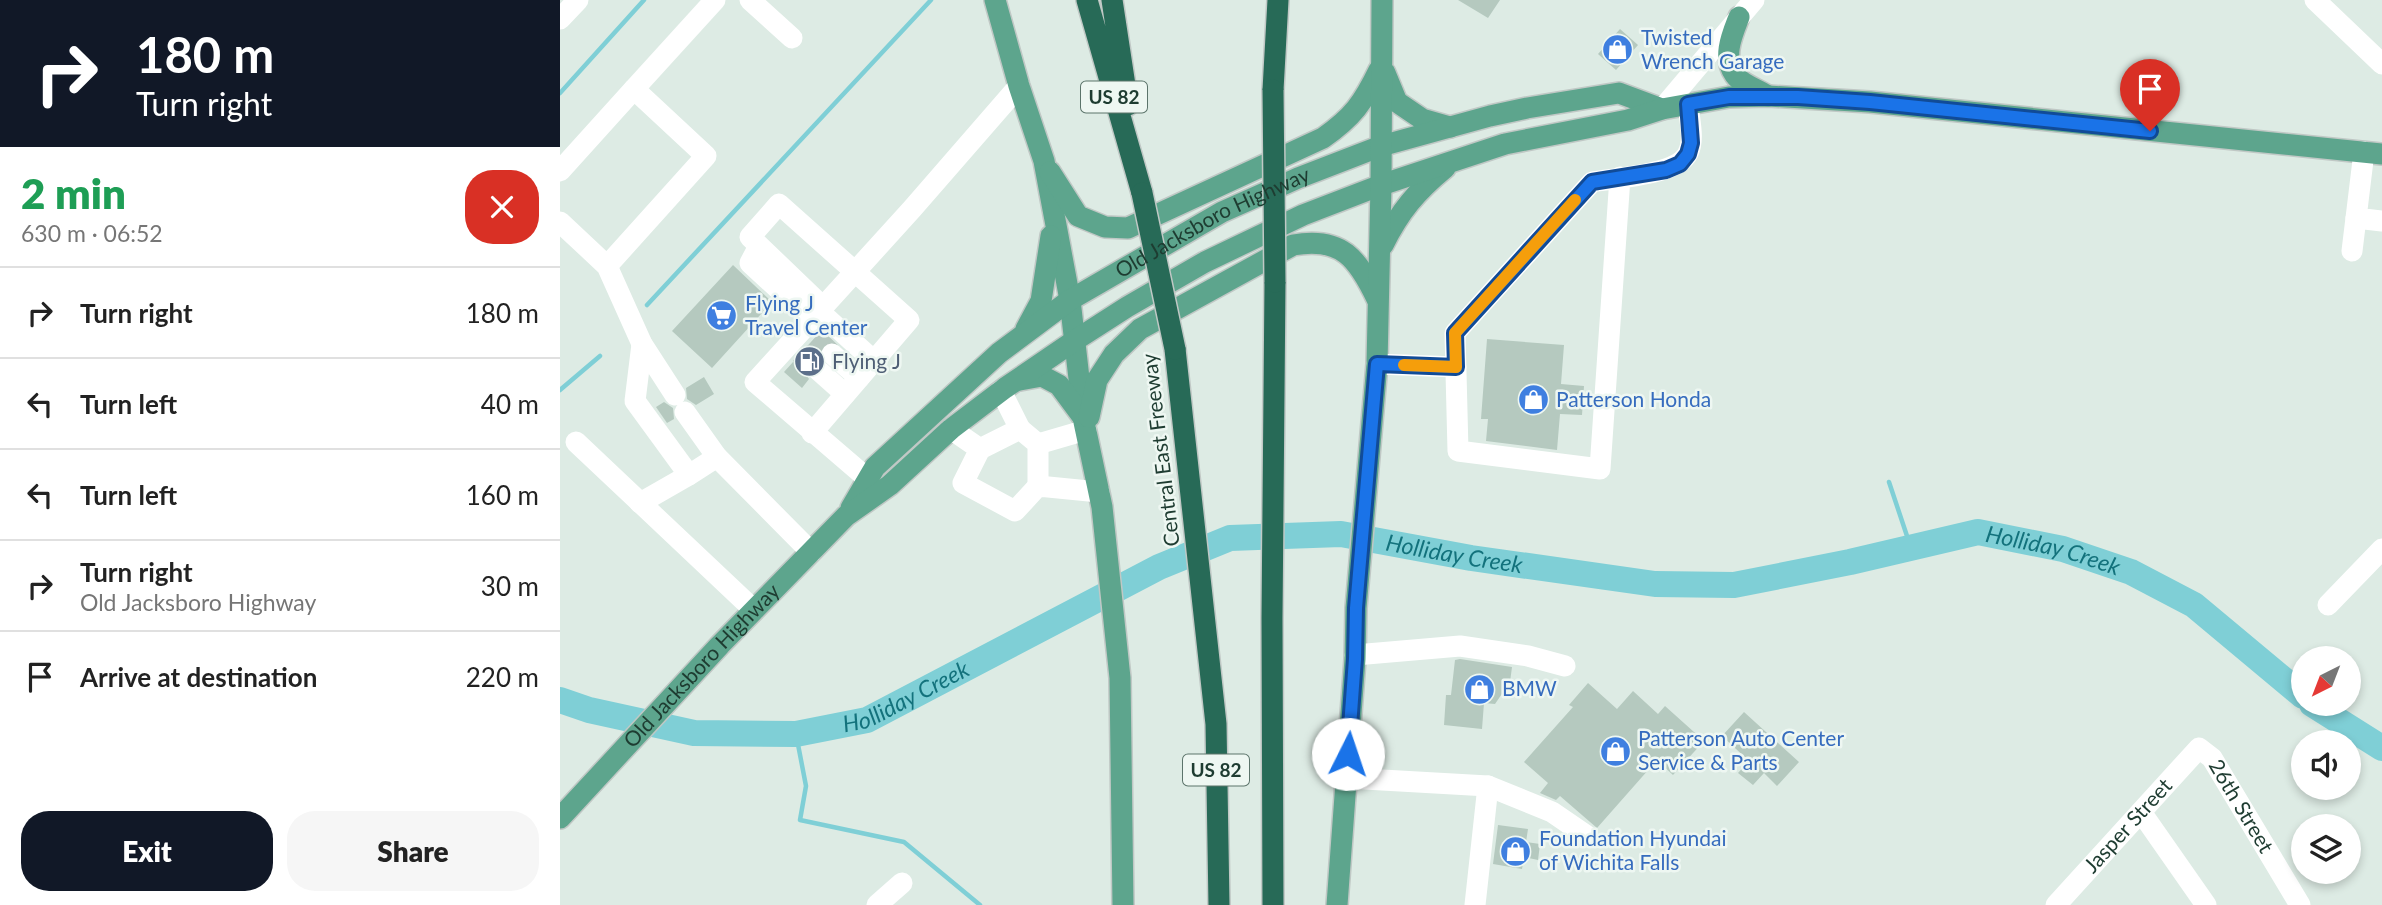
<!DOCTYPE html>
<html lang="en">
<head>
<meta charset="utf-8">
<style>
	:root { --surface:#fff; --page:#f6f6f6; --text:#222; --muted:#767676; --line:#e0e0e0; --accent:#111827 }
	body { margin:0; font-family:Lato,sans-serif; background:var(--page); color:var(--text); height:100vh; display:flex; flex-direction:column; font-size:26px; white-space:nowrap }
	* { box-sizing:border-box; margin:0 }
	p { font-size:23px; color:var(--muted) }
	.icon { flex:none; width:38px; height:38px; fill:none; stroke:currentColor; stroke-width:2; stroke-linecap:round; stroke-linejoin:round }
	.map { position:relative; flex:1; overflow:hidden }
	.details { display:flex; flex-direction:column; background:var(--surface); width:560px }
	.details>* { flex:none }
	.hud { background:#111827; color:#fff; overflow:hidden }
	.needle { width:46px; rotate:222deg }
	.controls { position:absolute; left:1731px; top:646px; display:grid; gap:14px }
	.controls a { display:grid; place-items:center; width:70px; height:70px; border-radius:50%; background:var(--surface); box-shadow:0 4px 10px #0003; font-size:35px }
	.pin { position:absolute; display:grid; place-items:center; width:60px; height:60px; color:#fff; margin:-72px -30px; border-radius:50% 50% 50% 0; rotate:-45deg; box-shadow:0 0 7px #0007 }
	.pin .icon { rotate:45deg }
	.me { position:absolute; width:77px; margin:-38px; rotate:4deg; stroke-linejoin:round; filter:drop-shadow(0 0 5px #0008) }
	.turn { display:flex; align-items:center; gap:24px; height:147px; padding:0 21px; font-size:32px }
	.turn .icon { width:91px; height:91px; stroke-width:2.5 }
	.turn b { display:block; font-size:49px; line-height:60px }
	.round { display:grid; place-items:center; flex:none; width:74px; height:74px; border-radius:28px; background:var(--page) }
	.overview { display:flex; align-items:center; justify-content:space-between; height:119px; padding:0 21px }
	h1 { font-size:42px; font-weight:800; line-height:52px; color:#1e9e55 }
	.primary-button { display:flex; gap:14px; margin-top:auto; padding:14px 21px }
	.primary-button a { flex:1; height:80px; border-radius:28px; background:var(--accent); color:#fff; font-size:28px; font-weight:800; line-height:80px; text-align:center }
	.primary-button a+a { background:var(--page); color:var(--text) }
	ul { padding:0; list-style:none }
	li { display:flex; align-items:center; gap:21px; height:91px; padding:0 21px; border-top:2px solid var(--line) }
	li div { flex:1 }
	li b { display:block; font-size:26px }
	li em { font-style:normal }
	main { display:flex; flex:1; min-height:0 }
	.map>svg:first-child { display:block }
</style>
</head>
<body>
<main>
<section class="details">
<div class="hud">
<div class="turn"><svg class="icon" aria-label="right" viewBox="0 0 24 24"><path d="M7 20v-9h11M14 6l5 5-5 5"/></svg><div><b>180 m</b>Turn right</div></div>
</div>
<div class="overview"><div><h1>2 min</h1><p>630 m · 06:52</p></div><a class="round" style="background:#d93025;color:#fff"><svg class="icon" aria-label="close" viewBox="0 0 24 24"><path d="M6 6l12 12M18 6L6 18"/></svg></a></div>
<ul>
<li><svg class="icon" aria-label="right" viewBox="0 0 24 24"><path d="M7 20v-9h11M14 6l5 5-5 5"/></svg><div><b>Turn right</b></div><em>180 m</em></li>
<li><svg class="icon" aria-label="left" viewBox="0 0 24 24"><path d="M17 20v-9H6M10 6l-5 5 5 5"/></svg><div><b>Turn left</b></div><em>40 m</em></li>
<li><svg class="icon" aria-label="left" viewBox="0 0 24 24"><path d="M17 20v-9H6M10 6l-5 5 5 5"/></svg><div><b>Turn left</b></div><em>160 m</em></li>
<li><svg class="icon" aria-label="right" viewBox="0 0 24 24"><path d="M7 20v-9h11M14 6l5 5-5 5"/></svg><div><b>Turn right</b><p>Old Jacksboro Highway</p></div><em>30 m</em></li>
<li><svg class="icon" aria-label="arrive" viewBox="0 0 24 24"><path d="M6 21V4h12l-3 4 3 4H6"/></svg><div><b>Arrive at destination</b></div><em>220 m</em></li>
</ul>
<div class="primary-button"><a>Exit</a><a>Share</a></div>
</section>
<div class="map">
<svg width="1822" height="905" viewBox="0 0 1822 905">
	<rect width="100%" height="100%" fill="#ddebe4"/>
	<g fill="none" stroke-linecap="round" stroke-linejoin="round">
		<!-- stream -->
		<path stroke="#7fcfd6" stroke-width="4.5" d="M 0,93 L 84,0
			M 87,305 L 371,0
			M 0,390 L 40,356
			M 1329,482 L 1351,548
			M 236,734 L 246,786 L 240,820 L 344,842 L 420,905"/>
		<!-- river -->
		<g stroke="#7fcfd6" stroke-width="26">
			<path id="s1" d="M 0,700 L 29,710 L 134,733 L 236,734 L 307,720 L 599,567 L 670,538 L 781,534 L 911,558 L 1095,584 L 1174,585 L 1290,562 L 1418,532 L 1503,549 L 1571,572 L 1634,605 L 1743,696"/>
			<path d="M 1752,704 L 1822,748"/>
		</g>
	</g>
	<!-- building -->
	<path fill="#b5c9bf" d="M 898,0 L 940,0 L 928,18 Z
		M 1060,29 L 1078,45 L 1056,70 L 1038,54 Z
		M 173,265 L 212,302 L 152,368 L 112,331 Z
		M 261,331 L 273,341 L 262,346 L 259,357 L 248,362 L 245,373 L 249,379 L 242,388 L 224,372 Z
		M 927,339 L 1004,345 L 1001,384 L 1024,386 L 1022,415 L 1000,414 L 997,450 L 926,441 L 928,419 L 921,419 Z
		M 144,377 L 154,394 L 136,405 L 127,399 L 126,388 Z
		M 104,402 L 113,408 L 114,419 L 107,423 L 96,407 Z
		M 900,659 L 952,667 L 950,682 L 935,704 L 924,703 L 922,729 L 884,725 L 886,695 L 891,695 L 895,660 Z
		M 1028,683 L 1057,709 L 1073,691 L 1098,714 L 1105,706 L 1144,741 L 1113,775 L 1097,760 L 1037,828 L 1000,796 L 996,800 L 980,793 L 988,783 L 964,762 L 1013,707 L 1009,705 Z
		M 1184,712 L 1239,762 L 1217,786 L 1204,773 L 1193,785 L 1178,773 L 1189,761 L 1162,736 Z
		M 938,825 L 968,829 L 966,842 L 980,844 L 978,860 L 964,857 L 962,869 L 933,864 Z"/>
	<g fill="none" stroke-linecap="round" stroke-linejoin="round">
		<!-- minor-tunnel -->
		<path stroke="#b7c8c0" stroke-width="21" stroke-dasharray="21 10" stroke-linecap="butt" d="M 255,338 L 272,354
			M 240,353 L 258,370"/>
		<defs>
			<g id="major">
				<path d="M 435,0 L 459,86 L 484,161 L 510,300 L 524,422 L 542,507 L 560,678 L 563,905"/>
				<path d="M 1179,17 C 1172,35 1162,57 1175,75 C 1181,84 1199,90 1208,96"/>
				<path d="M 825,73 L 837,102 L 862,119 L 890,127"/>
				<path d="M 490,172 L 518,216 L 545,227 L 568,228 L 763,138 C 793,117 803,103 819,70"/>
				<path d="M 823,245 C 840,211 856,192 885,168"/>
				<path d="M 466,329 L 481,301 L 491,236"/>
				<path d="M 460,380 L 482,376 L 499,385 L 522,416"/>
				<path d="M 529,417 L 537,380 L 554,354 L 580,329 L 733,245 C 782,236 798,259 817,299"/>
				<path id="s3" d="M 291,508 L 315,467 L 439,353 L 510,300 L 662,212 L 738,178 L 821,146 L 930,116 L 967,108 L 1059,93 L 1102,109"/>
				<path id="s4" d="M 0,818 L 160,645 L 286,516 L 330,485 L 391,429 L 445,388 L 514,341 L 567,307 L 645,262 L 743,215 L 821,185 L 945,144 L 1068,120 L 1102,109 L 1169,97 L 1208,96 L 1310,102 L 1822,154"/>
				<path d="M 777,905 L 795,659 L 796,608 L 817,364 L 821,185 L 822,0"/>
			</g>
			<path id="highway" d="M 527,0 L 582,193
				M 552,0 L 568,105
				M 713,90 L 718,0
				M 615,349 L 656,724 L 659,905
				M 713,905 L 712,618 L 715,282"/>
		</defs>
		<!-- major casing -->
		<use href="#major" stroke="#c0c8c5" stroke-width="24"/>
		<!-- highway casing -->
		<use href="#highway" stroke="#c0c8c5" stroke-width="24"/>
		<!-- minor -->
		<g stroke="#fff" stroke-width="21">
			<path d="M 190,0 L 232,38"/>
			<path d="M 1755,0 L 1822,64"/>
			<path d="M 0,19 L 18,0"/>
			<path d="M 74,89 L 155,0"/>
			<path d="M 1102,109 L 1194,0"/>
			<path d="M 1804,152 L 1796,218 L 1822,221"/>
			<path d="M 0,171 L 74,89 L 146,156 L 47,266"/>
			<path d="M 1060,177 L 1040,469 L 898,451 L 895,333 L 1032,182 C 1055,178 1118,175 1128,153 C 1135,139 1129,119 1128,104"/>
			<path d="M 0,222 L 47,266 L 82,344 L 115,395"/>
			<path d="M 199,246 L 190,263 L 252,320"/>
			<path d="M 1792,251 L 1796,218"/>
			<path d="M 260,312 L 314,361"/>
			<path d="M 82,344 L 75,401 L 129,475 L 157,457"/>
			<path d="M 272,354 L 299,378"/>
			<path d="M 817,364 L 896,367"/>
			<path d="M 258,370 L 285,394"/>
			<path d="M 441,391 L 460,429"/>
			<path d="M 125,412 L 157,457 L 251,552"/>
			<path d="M 391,429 L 420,449 L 403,483 L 455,511 L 478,486 L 539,492"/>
			<path d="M 252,433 L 349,320 L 219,204 L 190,237 L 263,307"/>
			<path d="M 16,442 L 194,610"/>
			<path d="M 478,444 L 526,430"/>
			<path d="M 420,449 L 460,429 L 478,444 L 478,486"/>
			<path d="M 308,479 L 195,382 L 352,209 L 459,86"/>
			<path d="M 80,503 L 129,475"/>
			<path d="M 1768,605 L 1822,549"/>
			<path d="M 795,655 L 900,646 L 968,656 L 1005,666"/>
			<path d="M 787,778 L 928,786 L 992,812 L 1027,836"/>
			<path d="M 1581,812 L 1646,905"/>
			<path d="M 317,905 L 342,883"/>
			<path d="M 915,905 L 928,786"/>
			<path id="s2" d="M 1496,905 L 1639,748 L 1652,758 L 1740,905"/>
		</g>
		<!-- major -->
		<use href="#major" stroke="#5da58d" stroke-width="21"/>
		<!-- highway -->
		<use href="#highway" stroke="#276a57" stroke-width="21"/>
		<defs>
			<path id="highway-bridge" d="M 713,90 L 715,282
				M 582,193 L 615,349"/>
		</defs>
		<!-- highway-bridge casing -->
		<use href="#highway-bridge" stroke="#c0c8c5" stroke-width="24" stroke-linecap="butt"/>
		<!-- highway-bridge -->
		<use href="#highway-bridge" stroke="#276a57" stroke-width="21"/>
	</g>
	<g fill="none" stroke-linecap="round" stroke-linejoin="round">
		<defs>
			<path id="route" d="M 788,754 L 795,659 L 796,608 L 817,364 L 896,367 L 895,333 L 1032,182 L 1106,170 L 1120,164 L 1128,154 L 1131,143 L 1128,104 L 1169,97 L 1238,97 L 1310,102 L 1590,131"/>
		</defs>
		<!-- route casing -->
		<use href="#route" stroke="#114b97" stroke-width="18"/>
		<!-- route -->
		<use href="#route" stroke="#1a73e8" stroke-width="12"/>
		<!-- slow -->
		<path stroke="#f59e0b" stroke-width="12" d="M 844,365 L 896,367 L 895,333 L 1015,200"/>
	</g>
	<!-- icons -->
	<defs>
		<symbol id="shop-disc" viewBox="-11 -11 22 22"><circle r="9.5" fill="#3f7fe0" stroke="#eef7f2"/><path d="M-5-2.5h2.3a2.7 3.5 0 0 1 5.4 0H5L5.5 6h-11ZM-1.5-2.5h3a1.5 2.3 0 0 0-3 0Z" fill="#fff"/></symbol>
		<symbol id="supermarket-disc" viewBox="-11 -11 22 22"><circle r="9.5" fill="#3f7fe0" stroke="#eef7f2"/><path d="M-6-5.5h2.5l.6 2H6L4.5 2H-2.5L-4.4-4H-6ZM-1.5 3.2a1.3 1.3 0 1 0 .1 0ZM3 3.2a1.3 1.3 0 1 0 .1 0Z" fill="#fff"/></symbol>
		<symbol id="fuel-disc" viewBox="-11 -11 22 22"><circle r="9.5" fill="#5c6f8a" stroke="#eef7f2"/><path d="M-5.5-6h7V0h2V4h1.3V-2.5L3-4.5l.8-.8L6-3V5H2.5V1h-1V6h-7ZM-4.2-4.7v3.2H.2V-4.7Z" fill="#fff"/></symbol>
	</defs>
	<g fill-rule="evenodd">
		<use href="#shop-disc" x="1040" y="32" width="35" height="35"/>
		<use href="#supermarket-disc" x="144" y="298" width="35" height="35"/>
		<use href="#fuel-disc" x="232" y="344" width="35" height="35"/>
		<use href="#shop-disc" x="956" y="382" width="35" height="35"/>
		<use href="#shop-disc" x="902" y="672" width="35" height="35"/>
		<use href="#shop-disc" x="1038" y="734" width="35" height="35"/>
		<use href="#shop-disc" x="938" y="834" width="35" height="35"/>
	</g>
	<g text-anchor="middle" stroke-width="5" stroke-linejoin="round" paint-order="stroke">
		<!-- shield labels -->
		<g fill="#eef7f2" stroke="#5c746b" stroke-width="2">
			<rect x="521" y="81.5" width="66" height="31" rx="5"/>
			<rect x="623" y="754.5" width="66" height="31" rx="5"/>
		</g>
		<g font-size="19" font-weight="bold" fill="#1e3c31">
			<text x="554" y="104">US 82</text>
			<text x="656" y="777">US 82</text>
		</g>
		<!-- shop labels -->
		<g font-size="21" fill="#366cbe" stroke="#eef7f2" text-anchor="start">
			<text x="1081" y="45">Twisted<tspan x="1081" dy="24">Wrench Garage</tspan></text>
			<text x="185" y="311">Flying J<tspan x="185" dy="24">Travel Center</tspan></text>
			<text x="996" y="407">Patterson Honda</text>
			<text x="942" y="696">BMW</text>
			<text x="1078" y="746">Patterson Auto Center<tspan x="1078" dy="24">Service &amp; Parts</tspan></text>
			<text x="979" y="846">Foundation Hyundai<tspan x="979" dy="24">of Wichita Falls</tspan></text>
		</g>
		<!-- street labels -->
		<g font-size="21" fill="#1e3c31" stroke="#eef7f2">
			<text dy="7" stroke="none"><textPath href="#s3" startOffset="467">Old Jacksboro Highway</textPath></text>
			<text transform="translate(601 450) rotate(-97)" y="7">Central East Freeway</text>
			<text dy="7" stroke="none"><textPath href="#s4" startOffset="208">Old Jacksboro Highway</textPath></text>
			<text dy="7" stroke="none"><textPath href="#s2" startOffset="285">26th Street</textPath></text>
			<text dy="7" stroke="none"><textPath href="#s2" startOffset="107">Jasper Street</textPath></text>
		</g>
		<!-- service labels -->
		<g font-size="21" fill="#4e5e75" stroke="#eef7f2" text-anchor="start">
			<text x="272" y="369">Flying J</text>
		</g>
		<!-- water labels -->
		<g font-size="23" font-style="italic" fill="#13727c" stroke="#eef7f2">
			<text dy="8" stroke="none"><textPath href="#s1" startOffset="945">Holliday Creek</textPath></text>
			<text dy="8" stroke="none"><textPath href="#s1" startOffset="1554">Holliday Creek</textPath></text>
			<text dy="8" stroke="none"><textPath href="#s1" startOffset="357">Holliday Creek</textPath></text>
		</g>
	</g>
</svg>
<div class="controls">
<a><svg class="needle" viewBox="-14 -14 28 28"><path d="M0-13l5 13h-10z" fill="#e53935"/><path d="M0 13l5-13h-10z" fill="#767676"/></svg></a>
<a><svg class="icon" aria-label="sound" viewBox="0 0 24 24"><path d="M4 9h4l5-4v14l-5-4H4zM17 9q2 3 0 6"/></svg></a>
<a><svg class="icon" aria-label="layers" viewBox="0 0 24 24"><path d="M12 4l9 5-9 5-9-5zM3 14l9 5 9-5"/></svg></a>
</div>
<div class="pin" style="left:1590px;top:131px;background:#d93025"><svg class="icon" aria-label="arrive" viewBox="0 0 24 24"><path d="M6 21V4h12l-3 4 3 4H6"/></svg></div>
<svg class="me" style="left:788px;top:754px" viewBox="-20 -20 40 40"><circle r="19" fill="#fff"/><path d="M0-13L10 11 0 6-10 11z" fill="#1a73e8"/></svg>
</div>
</main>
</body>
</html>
